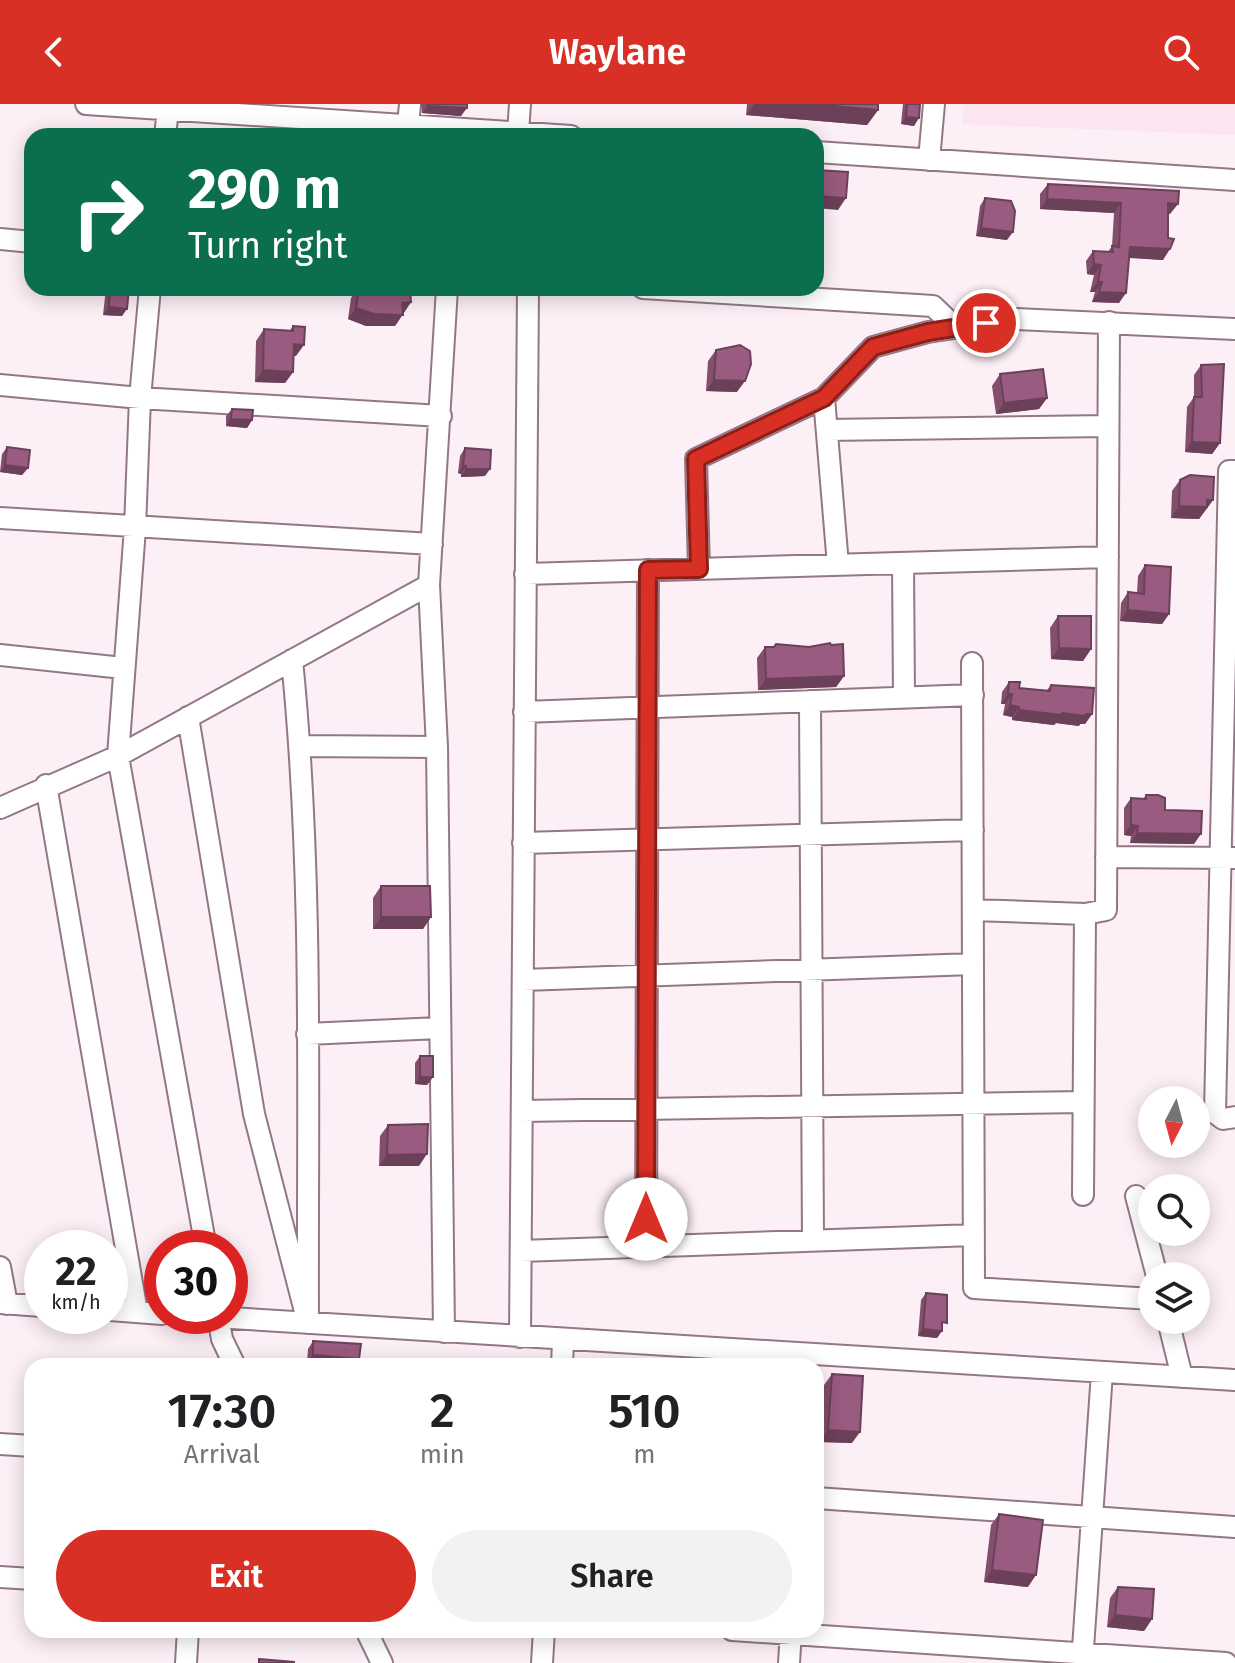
<!DOCTYPE html>
<html lang="en">
<head>
<meta charset="utf-8">
<style>
	:root { --surface:#fff; --page:#f2f2f2; --text:#202124; --muted:#757577; --accent:#d93025 }
	body { margin:0; font-family:"Fira Sans",sans-serif; background:var(--page); color:var(--text); height:100vh; display:flex; flex-direction:column; font-size:30px; white-space:nowrap }
	* { box-sizing:border-box; margin:0 }
	p { font-size:26px; color:var(--muted) }
	.icon { flex:none; width:44px; height:44px; fill:none; stroke:currentColor; stroke-width:2; stroke-linecap:round; stroke-linejoin:round }
	.map { position:relative; flex:1; overflow:hidden }
	.sheet { position:absolute; left:24px; top:1254px; width:800px; height:280px; display:flex; flex-direction:column; background:var(--surface); border-radius:24px; box-shadow:0 4px 20px #0003 }
	.sheet>* { flex:none }
	.guide { position:absolute; left:24px; top:24px; width:800px; height:168px; border-radius:24px; box-shadow:0 4px 20px #0003; background:#0b6e4f; color:#fff; overflow:hidden }
	.needle { width:52px; rotate:186deg }
	.controls { position:absolute; left:1138px; top:982px; display:grid; gap:16px }
	.controls a { display:grid; place-items:center; width:72px; height:72px; border-radius:50%; background:var(--surface); box-shadow:0 4px 20px #0003; font-size:40px }
	.speed { position:absolute; left:24px; top:1126px; display:flex; gap:16px; font-size:40px; font-weight:700; text-align:center }
	.speed>* { display:grid; place-content:center; width:104px; height:104px; border-radius:50%; background:var(--surface); box-shadow:0 4px 20px #0003; line-height:1 }
	.speed small { font-size:20px; font-weight:400 }
	.speed .limit { border:12px solid #d22; background:#fff; color:#111 }
	.pin { position:absolute; display:grid; place-items:center; width:68px; height:68px; color:#fff; margin:-34px; border:4px solid #fff; border-radius:50%; box-shadow:0 2px 8px #0007 }
	.me { position:absolute; width:88px; margin:-44px; rotate:0deg; stroke-linejoin:round; filter:drop-shadow(0 0 6px #0008) }
	.turn { display:flex; align-items:center; gap:28px; height:168px; padding:0 32px; font-size:36px }
	.turn .icon { width:104px; height:104px; stroke-width:2.5 }
	.turn b { display:block; font-size:56px; line-height:68px }
	.eta { display:flex; justify-content:space-evenly; align-items:center; height:136px; text-align:center }
	.eta b { font-size:48px; font-weight:600; line-height:56px }
	.button { display:flex; gap:16px; margin-top:auto; padding:16px 32px }
	.button a { flex:1; height:92px; border-radius:48px; background:var(--accent); color:#fff; font-size:32px; font-weight:600; line-height:92px; text-align:center }
	.button a+a { background:var(--page); color:var(--text) }
	header { display:flex; justify-content:space-between; align-items:center; height:104px; padding:0 32px; background:var(--accent); color:#fff; font-size:36px; font-weight:600 }
	.map>svg:first-child { display:block }
</style>
</head>
<body>
<header><svg class="icon" aria-label="back" viewBox="0 0 24 24"><path d="M15 5l-7 7 7 7"/></svg>Waylane<svg class="icon" aria-label="search" viewBox="0 0 24 24"><circle cx="10" cy="10" r="6"/><path d="M15 15l6 6"/></svg></header>
<div class="map">
<svg width="1235" height="1559" viewBox="0 0 1235 1559">
	<rect width="100%" height="100%" fill="#fceff6"/>
	<!-- built -->
	<path fill="#fce4f1" d="M 964,0 L 1235,0 L 1235,31 L 962,20 Z"/>
	<g fill="none" stroke-linecap="round" stroke-linejoin="round">
		<defs>
			<path id="minor" d="M 86,0 L 571,32
				M 408,21 L 410,0
				M 518,28 L 520,0
				M 165,32 L 168,5
				M 816,48 L 1235,76
				M 929,56 L 934,0
				M 0,135 L 32,138
				M 150,184 L 140,294 L 135,424 L 118,652 L 206,1144
				M 643,184 L 933,202 L 956,224
				M 0,281 L 140,294 L 441,312
				M 824,294 L 873,243 L 928,228 L 1015,215 L 1235,225
				M 827,326 L 1108,322
				M 1235,367 L 1229,367 L 1215,1009 L 1223,1015 L 1235,1013
				M 0,414 L 432,440
				M 903,459 L 904,594
				M 699,465 L 696,355 L 824,294 L 838,461
				M 525,470 L 1108,453
				M 0,551 L 123,564
				M 972,559 L 974,1184 L 1152,1195
				M 810,597 L 813,1136
				M 524,608 L 973,591
				M 188,613 L 254,1010 L 308,1219 C 307,999 314,775 292,556
				M 301,642 L 437,643
				M 46,681 L 137,1208
				M 0,704 L 118,652 L 429,481
				M 523,739 L 973,726
				M 1106,753 L 1235,754
				M 973,806 L 1085,810 L 1083,1091
				M 1085,810 L 1106,806 L 1109,218
				M 523,876 L 973,860
				M 307,930 L 439,924
				M 522,1007 L 1083,998
				M 1136,1092 L 1157,1172
				M 646,1143 L 648,466
				M 521,1147 L 974,1131
				M 0,1163 L 7,1200
				M 0,1199 L 42,1202
				M 110,1206 L 162,1210
				M 198,1212 L 1235,1276
				M 218,1212 L 222,1235 L 235,1262
				M 1168,1216 L 1182,1273
				M 444,1228 L 437,643 L 429,481 L 447,184
				M 520,1233 L 528,184
				M 562,1262 L 563,1236
				M 0,1340 L 32,1342
				M 816,1394 L 1235,1423
				M 0,1473 L 32,1475
				M 366,1526 L 382,1559
				M 732,1526 L 1226,1559
				M 186,1559 L 188,1526
				M 542,1559 L 544,1526
				M 789,1559 L 791,1526
				M 1082,1559 L 1102,1268"/>
		</defs>
		<!-- minor casing -->
		<use href="#minor" stroke="#947787" stroke-width="24"/>
		<!-- minor -->
		<use href="#minor" stroke="#fff" stroke-width="20"/>
	</g>
	<!-- wall -->
	<path fill="#844e6d" d="M 421,0 L 467,0 L 461,12 L 422,9 Z
		M 747,0 L 878,0 L 878,6 L 867,21 L 746,11 Z
		M 903,0 L 920,0 L 914,22 L 901,20 Z
		M 1048,80 L 1170,110 L 1168,110 L 1163,156 L 1129,154 L 1119,199 L 1092,198 L 1095,188 L 1090,188 L 1094,171 L 1087,170 L 1086,157 L 1093,147 L 1108,148 L 1112,142 L 1114,109 L 1040,105 L 1040,90 Z
		M 985,94 L 1007,136 L 976,132 L 980,102 Z
		M 106,184 L 129,184 L 122,212 L 103,211 Z
		M 358,184 L 359,184 L 411,198 L 395,222 L 366,222 L 348,215 L 351,194 Z
		M 293,222 L 296,252 L 294,252 L 293,268 L 285,279 L 255,278 L 256,237 L 264,225 L 290,226 Z
		M 716,246 L 737,288 L 706,287 L 708,257 Z
		M 1201,261 L 1220,339 L 1212,350 L 1185,348 L 1187,303 L 1194,293 L 1194,271 Z
		M 1000,270 L 1047,294 L 1039,305 L 996,310 L 992,282 Z
		M 232,305 L 252,316 L 247,324 L 226,322 L 226,312 Z
		M 7,343 L 28,364 L 22,371 L 0,368 L 2,350 Z
		M 465,344 L 485,372 L 461,373 L 461,370 L 458,369 L 460,352 Z
		M 1180,376 L 1213,396 L 1199,415 L 1171,414 L 1172,387 Z
		M 1145,461 L 1169,510 L 1162,520 L 1120,517 L 1121,499 L 1128,488 L 1137,489 L 1138,472 Z
		M 1058,512 L 1091,545 L 1083,557 L 1051,555 L 1050,524 Z
		M 765,543 L 844,572 L 836,583 L 758,586 L 757,554 Z
		M 1009,578 L 1019,584 L 1047,586 L 1051,581 L 1092,610 L 1085,620 L 1080,620 L 1079,622 L 1056,619 L 1054,621 L 1012,616 L 1012,613 L 1003,611 L 1005,600 L 1001,600 L 1002,588 Z
		M 1146,691 L 1165,706 L 1194,740 L 1130,739 L 1131,732 L 1124,731 L 1124,704 L 1131,694 L 1143,695 Z
		M 381,782 L 431,813 L 423,825 L 373,825 L 373,794 Z
		M 420,952 L 433,973 L 427,981 L 415,980 L 415,959 Z
		M 388,1021 L 419,1062 L 379,1062 L 380,1032 Z
		M 926,1189 L 942,1226 L 937,1234 L 918,1232 L 921,1196 Z
		M 313,1237 L 361,1240 L 307,1258 L 308,1245 Z
		M 832,1270 L 852,1339 L 820,1338 L 824,1281 Z
		M 999,1410 L 1028,1483 L 984,1478 L 991,1421 Z
		M 1118,1483 L 1152,1515 L 1144,1527 L 1107,1523 L 1110,1494 Z"/>
	<!-- shaded-wall -->
	<path fill="#6b4059" d="M 754,0 L 811,0 L 878,6 L 867,21 L 746,11 Z
		M 428,2 L 467,4 L 461,12 L 422,9 Z
		M 906,13 L 919,14 L 914,22 L 901,20 Z
		M 816,92 L 846,94 L 838,106 L 816,104 Z
		M 1047,95 L 1121,99 L 1114,109 L 1040,105 Z
		M 1168,99 L 1178,100 L 1170,110 L 1161,109 Z
		M 981,124 L 1013,128 L 1007,136 L 976,132 Z
		M 1130,143 L 1170,145 L 1163,156 L 1122,153 Z
		M 1094,160 L 1101,161 L 1094,171 L 1087,170 Z
		M 1098,178 L 1102,178 L 1095,188 L 1090,188 Z
		M 1099,188 L 1126,189 L 1119,199 L 1092,198 Z
		M 411,198 L 395,222 L 366,222 L 348,215 L 356,204 Z
		M 109,203 L 127,205 L 122,212 L 103,211 Z
		M 294,240 L 304,241 L 296,252 L 286,252 Z
		M 263,266 L 293,268 L 285,279 L 255,278 Z
		M 714,276 L 745,277 L 737,288 L 706,287 Z
		M 1047,294 L 1039,305 L 996,310 L 1004,299 Z
		M 231,315 L 252,316 L 247,324 L 226,322 Z
		M 1192,338 L 1220,339 L 1212,350 L 1185,348 Z
		M 5,361 L 28,364 L 22,371 L 0,368 Z
		M 463,362 L 466,362 L 461,370 L 458,369 Z
		M 466,365 L 490,365 L 485,372 L 461,373 Z
		M 1207,396 L 1213,396 L 1199,415 L 1171,414 L 1179,402 Z
		M 1128,506 L 1169,510 L 1162,520 L 1120,517 Z
		M 1059,544 L 1091,545 L 1083,557 L 1051,555 Z
		M 844,572 L 836,583 L 758,586 L 766,575 Z
		M 1008,590 L 1012,590 L 1005,600 L 1001,600 Z
		M 1010,601 L 1019,603 L 1012,613 L 1003,611 Z
		M 1019,606 L 1062,609 L 1092,610 L 1085,620 L 1080,620 L 1079,622 L 1056,619 L 1054,621 L 1012,616 Z
		M 1131,721 L 1138,722 L 1131,732 L 1124,731 Z
		M 1137,729 L 1201,730 L 1194,740 L 1130,739 Z
		M 381,813 L 431,813 L 423,825 L 373,825 Z
		M 420,973 L 433,973 L 427,981 L 415,980 Z
		M 427,1050 L 419,1062 L 379,1062 L 387,1051 Z
		M 923,1225 L 942,1227 L 937,1234 L 918,1232 Z
		M 313,1251 L 359,1255 L 354,1262 L 307,1258 Z
		M 828,1326 L 860,1328 L 852,1339 L 820,1338 Z
		M 992,1466 L 1036,1471 L 1028,1483 L 984,1478 Z
		M 1115,1511 L 1152,1515 L 1144,1527 L 1107,1523 Z"/>
	<!-- building -->
	<path fill="#995b7f" stroke="#6b4059" stroke-width="2" d="M 427,0 L 467,0 L 467,4 L 428,2 Z
		M 811,0 L 878,0 L 878,6 Z
		M 907,0 L 920,0 L 919,14 L 906,13 Z
		M 816,66 L 848,68 L 846,94 L 816,92 Z
		M 1048,80 L 1179,87 L 1178,100 L 1168,99 L 1168,134 L 1174,135 L 1170,145 L 1130,143 L 1126,189 L 1099,188 L 1102,178 L 1098,178 L 1101,161 L 1094,160 L 1093,147 L 1113,148 L 1112,142 L 1119,143 L 1121,99 L 1047,95 Z
		M 985,94 L 1011,97 L 1015,107 L 1013,128 L 981,124 Z
		M 110,184 L 129,184 L 127,205 L 109,203 Z
		M 359,184 L 405,184 L 410,186 L 411,198 L 402,199 L 403,211 L 374,210 L 356,204 Z
		M 293,222 L 305,223 L 304,241 L 294,240 L 293,268 L 263,266 L 264,225 L 293,227 Z
		M 740,241 L 750,247 L 751,260 L 745,277 L 714,276 L 716,246 Z
		M 1224,260 L 1220,339 L 1192,338 L 1194,293 L 1202,293 L 1201,261 Z
		M 1043,265 L 1047,294 L 1004,299 L 1000,270 Z
		M 232,305 L 253,306 L 252,316 L 231,315 Z
		M 7,343 L 30,346 L 28,364 L 5,361 Z
		M 465,344 L 491,346 L 490,365 L 466,365 L 466,362 L 463,362 Z
		M 1190,371 L 1214,373 L 1213,396 L 1207,396 L 1207,403 L 1179,402 L 1180,376 Z
		M 1145,461 L 1171,463 L 1169,510 L 1128,506 L 1128,488 L 1144,490 Z
		M 1058,512 L 1091,512 L 1091,545 L 1059,544 Z
		M 830,539 L 831,541 L 843,540 L 844,572 L 766,575 L 765,543 L 774,543 L 776,540 L 809,543 Z
		M 1009,578 L 1020,578 L 1019,584 L 1050,587 L 1051,581 L 1094,584 L 1092,610 L 1086,610 L 1086,612 L 1062,609 L 1061,611 L 1019,606 L 1019,603 L 1010,601 L 1012,590 L 1008,590 Z
		M 1146,691 L 1158,691 L 1165,694 L 1165,706 L 1202,707 L 1201,730 L 1137,729 L 1138,722 L 1131,721 L 1131,694 L 1146,695 Z
		M 381,782 L 430,782 L 431,813 L 381,813 Z
		M 420,952 L 433,952 L 433,973 L 420,973 Z
		M 428,1020 L 427,1050 L 387,1051 L 388,1021 Z
		M 926,1189 L 947,1191 L 947,1219 L 942,1218 L 942,1227 L 923,1225 Z
		M 313,1237 L 361,1240 L 359,1255 L 313,1251 Z
		M 832,1270 L 863,1272 L 860,1328 L 828,1326 Z
		M 999,1410 L 1043,1416 L 1036,1471 L 992,1466 Z
		M 1118,1483 L 1154,1485 L 1152,1515 L 1115,1511 Z
		M 259,1555 L 294,1558 L 294,1559 L 259,1559 Z"/>
	<g fill="none" stroke-linecap="round" stroke-linejoin="round">
		<defs>
			<path id="route" d="M 646,1115 L 648,466 L 699,465 L 696,355 L 824,294 L 873,243 L 928,228 L 986,219"/>
		</defs>
		<!-- route casing -->
		<use href="#route" stroke="#8d1f18" stroke-width="20"/>
		<!-- route -->
		<use href="#route" stroke="#d93025" stroke-width="14"/>
	</g>
</svg>
<div class="controls">
<a><svg class="needle" viewBox="-14 -14 28 28"><path d="M0-13l5 13h-10z" fill="#e53935"/><path d="M0 13l5-13h-10z" fill="#757577"/></svg></a>
<a><svg class="icon" aria-label="search" viewBox="0 0 24 24"><circle cx="10" cy="10" r="6"/><path d="M15 15l6 6"/></svg></a>
<a><svg class="icon" aria-label="layers" viewBox="0 0 24 24"><path d="M12 4l9 5-9 5-9-5zM3 14l9 5 9-5"/></svg></a>
</div>
<div class="speed"><div>22<small>km/h</small></div><div class="limit">30</div></div>
<div class="pin" style="left:986px;top:219px;background:#d93025"><svg class="icon" aria-label="arrive" viewBox="0 0 24 24"><path d="M6 21V4h12l-3 4 3 4H6"/></svg></div>
<svg class="me" style="left:646px;top:1115px" viewBox="-20 -20 40 40"><circle r="19" fill="#fff"/><path d="M0-13L10 11 0 6-10 11z" fill="#d93025"/></svg>
<div class="guide">
<div class="turn"><svg class="icon" aria-label="right" viewBox="0 0 24 24"><path d="M7 20v-9h11M14 6l5 5-5 5"/></svg><div><b>290 m</b>Turn right</div></div>
</div>
<section class="sheet">
<div class="eta">
<div><b>17:30</b><p>Arrival</p></div>
<div><b>2</b><p>min</p></div>
<div><b>510</b><p>m</p></div>
</div>
<div class="button"><a>Exit</a><a>Share</a></div>
</section>
</div>
</body>
</html>
